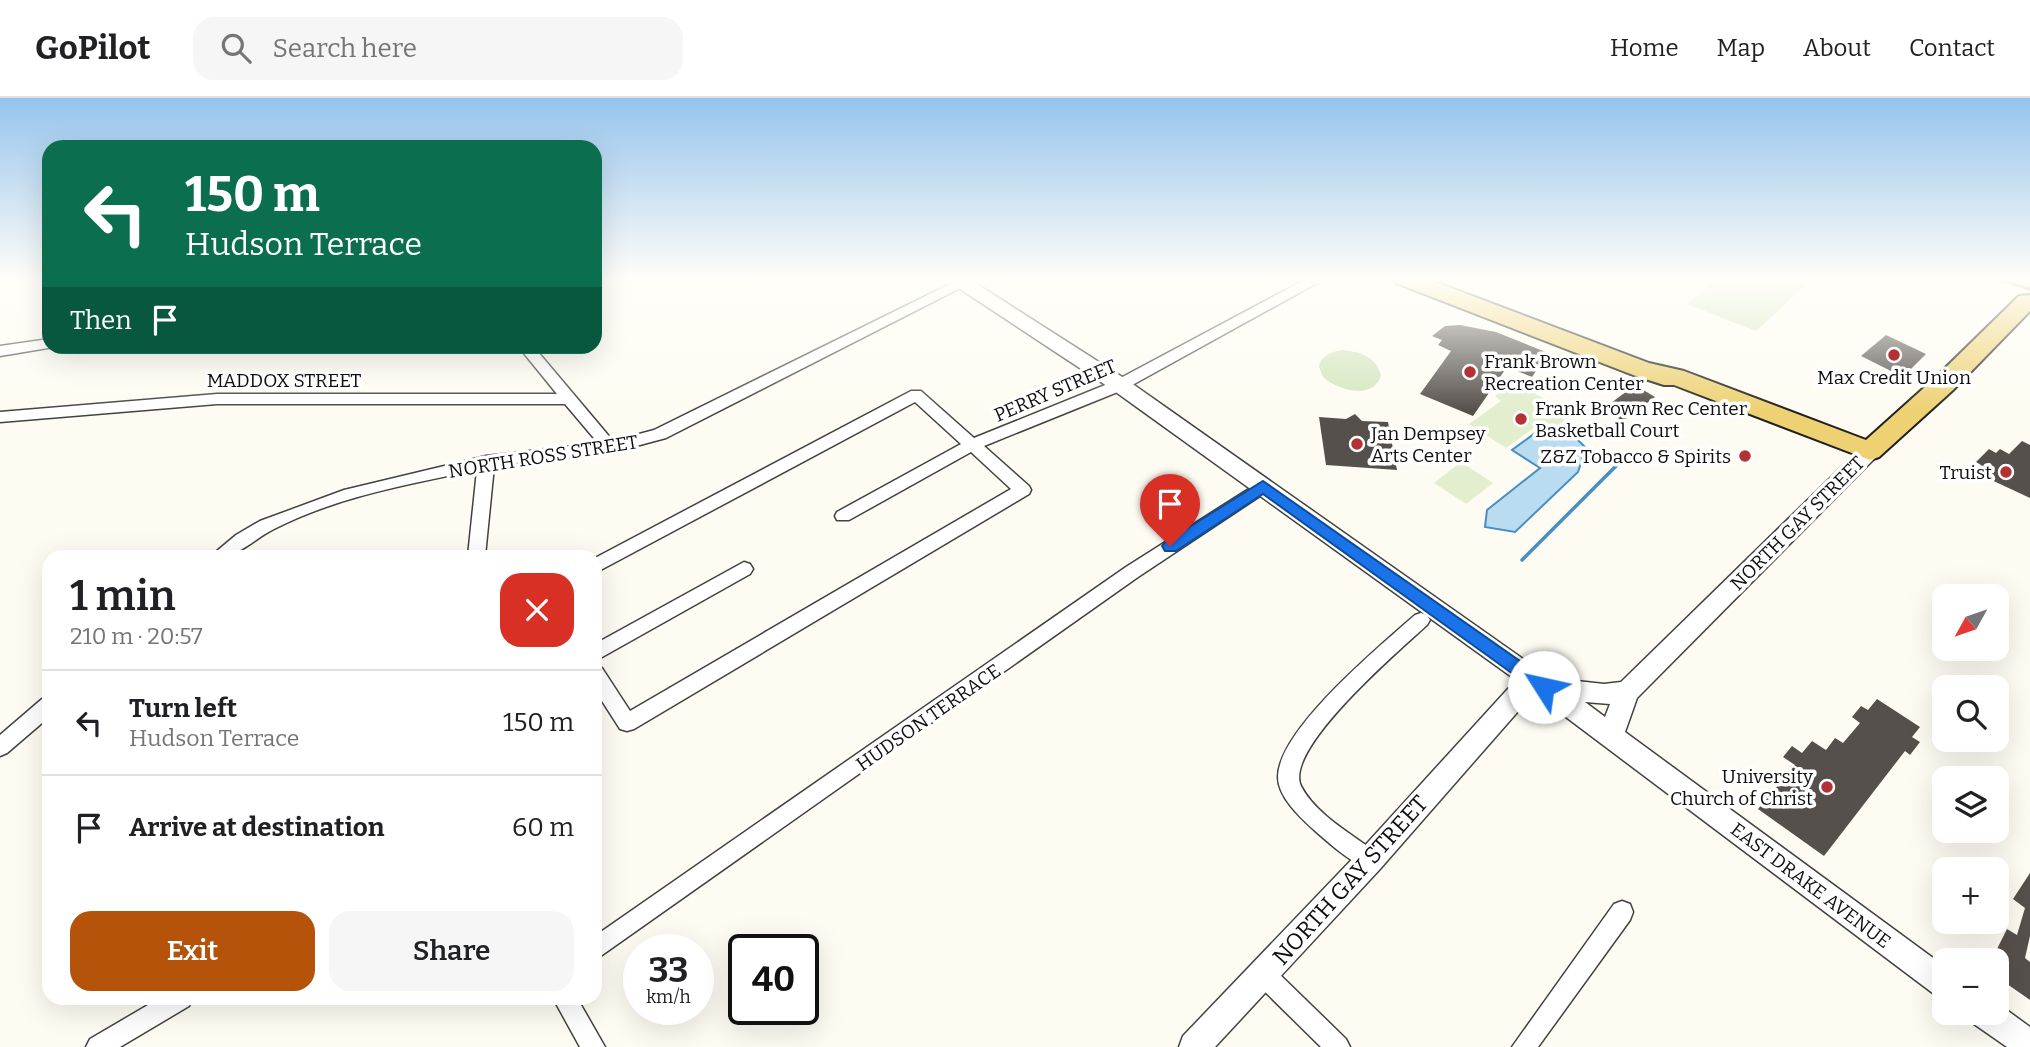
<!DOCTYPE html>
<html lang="en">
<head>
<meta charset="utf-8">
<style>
	:root { --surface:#fff; --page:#f6f6f6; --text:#202124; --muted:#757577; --line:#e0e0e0; --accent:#b45309 }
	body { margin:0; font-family:Bitter,serif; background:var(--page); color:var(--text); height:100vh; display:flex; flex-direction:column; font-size:26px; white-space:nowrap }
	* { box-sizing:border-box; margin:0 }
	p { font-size:23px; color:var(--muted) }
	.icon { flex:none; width:38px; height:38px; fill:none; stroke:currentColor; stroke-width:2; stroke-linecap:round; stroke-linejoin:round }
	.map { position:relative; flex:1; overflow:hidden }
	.panel { position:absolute; left:42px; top:452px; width:560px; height:455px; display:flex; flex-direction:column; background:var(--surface); border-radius:21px; box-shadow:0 7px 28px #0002 }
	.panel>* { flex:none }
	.banner { position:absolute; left:42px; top:42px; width:560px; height:214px; border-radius:21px; box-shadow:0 7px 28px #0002; background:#0b6e4f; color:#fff; overflow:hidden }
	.needle { width:46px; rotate:230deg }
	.controls { position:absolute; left:1932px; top:486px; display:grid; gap:14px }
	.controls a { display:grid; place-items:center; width:77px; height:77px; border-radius:14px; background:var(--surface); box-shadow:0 7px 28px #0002; font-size:35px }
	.speed { position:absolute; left:623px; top:836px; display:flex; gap:14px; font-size:35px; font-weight:700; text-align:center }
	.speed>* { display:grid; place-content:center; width:91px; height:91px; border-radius:50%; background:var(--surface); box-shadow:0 7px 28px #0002; line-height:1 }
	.speed small { font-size:18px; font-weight:400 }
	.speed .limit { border:4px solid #111; border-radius:10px; background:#fff; color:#111 }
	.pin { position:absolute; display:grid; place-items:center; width:60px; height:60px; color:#fff; margin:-72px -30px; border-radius:50% 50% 50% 0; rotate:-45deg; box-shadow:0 0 7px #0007 }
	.pin .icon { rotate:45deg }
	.me { position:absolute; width:77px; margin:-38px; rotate:305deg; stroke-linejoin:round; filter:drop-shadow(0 0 5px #0008) }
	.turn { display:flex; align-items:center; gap:24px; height:147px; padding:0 28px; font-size:32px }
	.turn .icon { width:91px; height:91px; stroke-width:2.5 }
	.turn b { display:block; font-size:49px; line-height:60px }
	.then { display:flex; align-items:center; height:66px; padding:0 28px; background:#0003; gap:14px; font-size:26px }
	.round { display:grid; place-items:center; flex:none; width:74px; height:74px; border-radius:21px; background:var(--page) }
	.overview { display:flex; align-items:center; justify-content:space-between; height:119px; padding:0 28px }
	h1 { font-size:42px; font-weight:600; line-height:52px }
	.primary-button { display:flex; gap:14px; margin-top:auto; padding:14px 28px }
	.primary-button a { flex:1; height:80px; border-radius:21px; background:var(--accent); color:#fff; font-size:28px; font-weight:600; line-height:80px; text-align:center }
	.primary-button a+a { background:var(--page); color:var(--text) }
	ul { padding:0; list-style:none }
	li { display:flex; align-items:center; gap:21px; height:105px; padding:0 28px; border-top:2px solid var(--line) }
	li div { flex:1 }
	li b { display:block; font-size:26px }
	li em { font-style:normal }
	header { display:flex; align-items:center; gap:42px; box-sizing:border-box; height:98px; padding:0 35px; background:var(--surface); border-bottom:2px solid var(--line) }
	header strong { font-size:33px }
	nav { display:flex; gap:38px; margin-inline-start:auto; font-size:24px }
	.search { width:490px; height:63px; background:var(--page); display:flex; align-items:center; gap:18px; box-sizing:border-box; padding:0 24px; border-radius:21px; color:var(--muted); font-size:26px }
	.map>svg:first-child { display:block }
</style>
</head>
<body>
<header>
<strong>GoPilot</strong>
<div class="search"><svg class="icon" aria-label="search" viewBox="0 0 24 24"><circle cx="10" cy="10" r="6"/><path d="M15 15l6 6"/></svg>Search here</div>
<nav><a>Home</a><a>Map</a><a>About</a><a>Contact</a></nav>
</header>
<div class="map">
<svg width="2030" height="949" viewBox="0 0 2030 949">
	<rect width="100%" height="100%" fill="#fefcf2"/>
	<!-- green -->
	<path fill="#d2e6bd" d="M 1717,180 L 1792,180 L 1807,186 L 1756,233 L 1687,206 Z
		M 1342,252 C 1360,254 1376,258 1381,277 C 1374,303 1337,292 1323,279 L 1319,269 C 1321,257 1332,254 1342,252 Z"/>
	<!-- pitch -->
	<path fill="#e2eece" d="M 1514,283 L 1571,317 L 1551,333 L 1539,326 L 1506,350 L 1469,326 L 1501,303 L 1495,298 Z
		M 1461,364 L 1493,385 L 1466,406 L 1434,385 Z"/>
	<!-- water -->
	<path fill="#badcf1" stroke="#478fc2" stroke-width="2" d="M 1542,330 L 1552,335 L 1562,332 L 1576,340 L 1586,350 L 1578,374 L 1515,434 L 1485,429 L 1487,412 L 1540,370 L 1512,352 Z"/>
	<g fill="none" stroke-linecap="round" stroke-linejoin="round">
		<!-- stream -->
		<path stroke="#478fc2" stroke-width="3.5" d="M 1522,462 L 1616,368"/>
	</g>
	<!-- building -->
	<path fill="#56504c" d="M 1460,227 L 1496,234 L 1548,255 L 1532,279 L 1507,269 L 1473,318 L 1420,296 L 1451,253 L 1438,247 L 1442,242 L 1432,238 L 1445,228 Z
		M 1886,237 L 1926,256 L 1903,279 L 1861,258 Z
		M 1635,287 L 1655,299 L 1623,323 L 1603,311 Z
		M 1355,316 L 1362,323 L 1388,324 L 1397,372 L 1326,367 L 1319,319 L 1346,321 Z
		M 2022,343 L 2030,347 L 2030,400 L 1985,379 L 1987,377 L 1977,371 L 1981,367 L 1976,364 L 1989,351 L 1996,355 L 2000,351 L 2009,356 Z
		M 1877,601 L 1920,629 L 1912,639 L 1920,644 L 1910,657 L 1905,653 L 1824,758 L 1758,711 L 1795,667 L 1783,659 L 1792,648 L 1802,655 L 1812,643 L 1826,652 L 1835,640 L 1843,645 L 1860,625 L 1852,619 L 1861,608 L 1868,612 Z
		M 2030,775 L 2030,838 L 2025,860 L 2030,864 L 2030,902 L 1997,879 L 1997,863 L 1991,863 L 2007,831 L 2017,837 L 2025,810 L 2013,801 Z"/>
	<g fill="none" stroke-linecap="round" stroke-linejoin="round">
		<defs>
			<path id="minor" d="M 962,180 L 980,180 L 666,340 L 610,355 L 494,368 L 485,458 L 468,458 L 477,372 C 409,386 336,399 274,431 C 250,443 239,461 211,458 L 236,437 L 260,423 L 344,392 L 486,358 L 598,345 L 565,306 L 217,306 L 0,324 L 0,314 L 217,296 L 557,296 L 518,248 L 533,248 L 613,343 L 654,332 Z
				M 1308,180 L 1326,180 L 1125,291 L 984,348 L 1029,388 L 1031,392 L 1029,396 L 634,631 L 627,633 L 620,631 L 595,592 L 595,568 L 602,570 L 630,613 L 1011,391 L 971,354 L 849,422 L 837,422 L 835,418 L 837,414 L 961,346 L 915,304 L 595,475 L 595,460 L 911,293 L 921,293 L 974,340 L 1115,283 Z
				M 49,241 L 49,248 L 54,249 L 0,258 L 0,248 Z
				M 1263,382 L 1269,384 L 1271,388 L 1269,392 L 1138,479 L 595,862 L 595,838 L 1126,469 Z
				M 744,464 L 750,466 L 753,471 L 750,476 L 595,563 L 595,546 Z
				M 1421,515 L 1427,517 L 1430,522 L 1427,527 C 1401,551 1283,651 1301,688 C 1315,716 1353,737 1377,755 L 1381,762 L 1377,769 L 1370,772 C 1350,764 1330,746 1313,731 C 1300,719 1278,699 1278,679 C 1278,632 1380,548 1415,517 Z
				M 49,599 L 49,619 L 7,655 L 0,658 L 0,637 L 42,601 Z
				M 1622,803 L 1630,806 L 1633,814 L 1630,822 L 1538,949 L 1512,949 L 1614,806 Z
				M 1264,866 L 1272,869 L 1346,941 L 1350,949 L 1321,949 L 1256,885 L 1253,877 L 1256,869 Z
				M 160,900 L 192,900 L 189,908 L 120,949 L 86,949 L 90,941 Z
				M 553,900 L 577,900 L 605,949 L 580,949 Z"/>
			<path id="tertiary" d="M 960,180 L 969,181 L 1127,282 L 1550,580 L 1604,586 L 1621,584 L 1863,348 L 1870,346 L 1877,348 L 1880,353 L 1877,358 L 1637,600 L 1625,634 L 1944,868 L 1944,901 L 1934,896 L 1534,595 L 1380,771 L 1215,949 L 1179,949 L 1183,938 L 1360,753 L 1516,582 L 1113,292 L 957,189 L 954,185 ZM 1585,604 L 1610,606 L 1605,619 Z
				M 1997,905 L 2030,929 L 2030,949 L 2007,949 L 1974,926 L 1970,915 L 1997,915 Z"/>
			<path id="primary" d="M 1393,180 L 1425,180 L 1649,265 L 1684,273 L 1866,342 L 1935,280 L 2019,198 L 2030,197 L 2030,213 L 1953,292 L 1879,359 L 1870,362 L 1674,287 L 1664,287 L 1633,277 L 1396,185 Z"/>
		</defs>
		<!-- minor casing -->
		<use href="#minor" stroke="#424242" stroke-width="3"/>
		<!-- tertiary casing -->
		<use href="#tertiary" stroke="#424242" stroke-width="3"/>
		<!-- primary casing -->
		<use href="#primary" stroke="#202020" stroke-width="4"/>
		<!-- minor -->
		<use href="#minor" fill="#fff" fill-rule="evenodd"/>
		<!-- tertiary -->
		<use href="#tertiary" fill="#fff" fill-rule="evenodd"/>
		<!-- primary -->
		<use href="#primary" fill="#edd173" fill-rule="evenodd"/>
		<!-- rail -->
		<path stroke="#b33236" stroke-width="3.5" d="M 1995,180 L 2030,191"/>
	</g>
	<!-- sky -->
	<linearGradient id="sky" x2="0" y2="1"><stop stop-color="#95c4ec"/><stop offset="0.58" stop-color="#fffef9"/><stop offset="1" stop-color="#fffef9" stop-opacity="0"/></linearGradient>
	<rect width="2030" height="313" fill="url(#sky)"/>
	<!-- route -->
	<path fill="#1a73e8" stroke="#114b97" stroke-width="2" d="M 1263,383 L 1550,584 L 1552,589 L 1550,594 L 1544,596 L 1538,594 L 1263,396 L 1176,453 L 1165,453 L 1162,448 L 1165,444 Z"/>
	<!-- markers -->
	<g fill="#b33236" stroke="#fff" stroke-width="2.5">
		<circle cx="1894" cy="257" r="7"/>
		<circle cx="1470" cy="274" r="7"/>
		<circle cx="1521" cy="321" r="7"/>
		<circle cx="1357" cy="346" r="7"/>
		<circle cx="1745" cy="358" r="7"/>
		<circle cx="2006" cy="374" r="7"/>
		<circle cx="1827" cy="689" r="7"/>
	</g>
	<g text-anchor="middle" stroke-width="7" stroke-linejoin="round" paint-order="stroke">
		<!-- poi labels -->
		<g font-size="19" fill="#0f0f0f" stroke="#fff" text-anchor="start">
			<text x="1484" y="270">Frank Brown<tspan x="1484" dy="22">Recreation Center</tspan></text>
			<text x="1894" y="286" text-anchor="middle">Max Credit Union</text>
			<text x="1535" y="317">Frank Brown Rec Center<tspan x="1535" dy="22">Basketball Court</tspan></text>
			<text x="1371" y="342">Jan Dempsey<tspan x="1371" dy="22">Arts Center</tspan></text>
			<text x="1731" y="365" text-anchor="end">Z&amp;Z Tobacco &amp; Spirits</text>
			<text x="1992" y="381" text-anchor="end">Truist</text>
			<text x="1813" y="685" text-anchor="end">University<tspan x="1813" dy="22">Church of Christ</tspan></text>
		</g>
		<!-- street labels -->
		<g font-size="19" fill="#0f0f0f" stroke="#fff">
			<text x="284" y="289">MADDOX STREET</text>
			<text transform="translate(1055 292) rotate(-23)" y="7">PERRY STREET</text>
			<text transform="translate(543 358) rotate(-9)" y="7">NORTH ROSS STREET</text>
			<text transform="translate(1797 425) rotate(-45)" y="7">NORTH GAY STREET</text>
			<text transform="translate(928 619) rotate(-35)" y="7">HUDSON TERRACE</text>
			<text transform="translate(1811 787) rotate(37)" y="7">EAST DRAKE AVENUE</text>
		</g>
		<!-- near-street labels -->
		<g font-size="23" fill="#0f0f0f" stroke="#fff">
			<text transform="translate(1350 782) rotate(-48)" y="8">NORTH GAY STREET</text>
		</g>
	</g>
</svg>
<div class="controls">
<a><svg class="needle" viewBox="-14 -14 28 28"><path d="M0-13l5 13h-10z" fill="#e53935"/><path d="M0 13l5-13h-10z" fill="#757577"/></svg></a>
<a><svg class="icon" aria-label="search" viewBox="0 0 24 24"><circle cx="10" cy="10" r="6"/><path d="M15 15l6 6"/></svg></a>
<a><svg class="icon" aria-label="layers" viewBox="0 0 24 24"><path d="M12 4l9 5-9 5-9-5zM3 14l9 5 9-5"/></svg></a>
<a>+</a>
<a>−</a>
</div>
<div class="speed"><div>33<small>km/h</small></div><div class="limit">40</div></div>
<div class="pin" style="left:1170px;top:448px;background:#d93025"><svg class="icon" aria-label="arrive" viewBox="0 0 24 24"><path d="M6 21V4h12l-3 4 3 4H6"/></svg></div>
<svg class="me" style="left:1544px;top:589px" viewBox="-20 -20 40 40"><circle r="19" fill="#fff"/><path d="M0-13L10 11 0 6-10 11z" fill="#1a73e8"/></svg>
<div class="banner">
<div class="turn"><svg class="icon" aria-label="left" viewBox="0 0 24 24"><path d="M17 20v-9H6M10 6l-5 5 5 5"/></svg><div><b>150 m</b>Hudson Terrace</div></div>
<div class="then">Then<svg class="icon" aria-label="arrive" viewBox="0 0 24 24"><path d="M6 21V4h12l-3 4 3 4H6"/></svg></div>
</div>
<section class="panel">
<div class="overview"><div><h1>1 min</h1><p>210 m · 20:57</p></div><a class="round" style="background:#d93025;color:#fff"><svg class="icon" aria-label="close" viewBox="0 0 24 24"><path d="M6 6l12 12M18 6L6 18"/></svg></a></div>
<ul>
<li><svg class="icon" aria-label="left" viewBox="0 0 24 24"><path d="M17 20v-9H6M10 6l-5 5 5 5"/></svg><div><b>Turn left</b><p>Hudson Terrace</p></div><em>150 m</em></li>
<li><svg class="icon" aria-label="arrive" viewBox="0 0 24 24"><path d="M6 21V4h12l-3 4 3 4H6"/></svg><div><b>Arrive at destination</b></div><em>60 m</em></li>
</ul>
<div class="primary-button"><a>Exit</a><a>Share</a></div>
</section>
</div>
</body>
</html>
